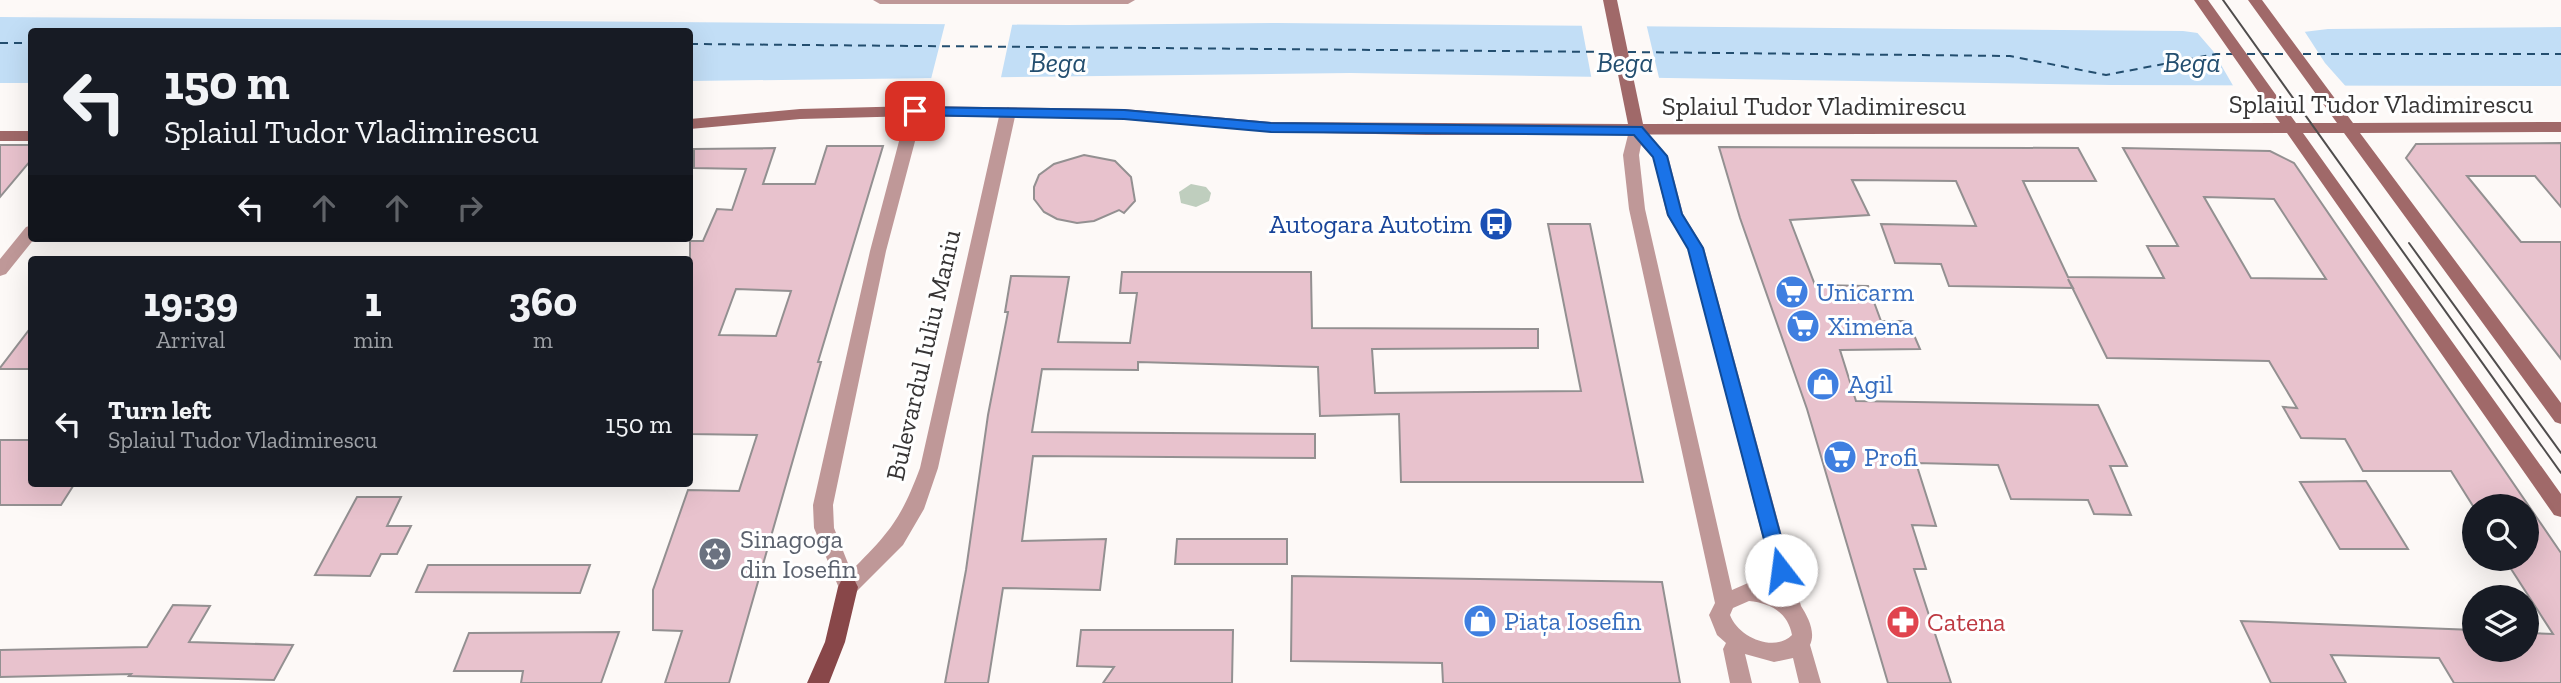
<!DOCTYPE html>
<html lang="en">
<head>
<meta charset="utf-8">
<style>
	:root { --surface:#171b24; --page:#242831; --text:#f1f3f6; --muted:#9ea1a6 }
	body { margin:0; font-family:"Zilla Slab",serif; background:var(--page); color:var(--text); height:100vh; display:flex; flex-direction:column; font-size:26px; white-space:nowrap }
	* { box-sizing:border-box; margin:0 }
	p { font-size:23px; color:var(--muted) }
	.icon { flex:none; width:38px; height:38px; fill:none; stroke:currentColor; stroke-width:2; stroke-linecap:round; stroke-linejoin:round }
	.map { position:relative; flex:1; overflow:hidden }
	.panel { position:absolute; left:28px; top:256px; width:665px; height:231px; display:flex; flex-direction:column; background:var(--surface); border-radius:7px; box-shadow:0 7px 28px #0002 }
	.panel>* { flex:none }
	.guide { position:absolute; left:28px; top:28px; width:665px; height:214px; border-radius:7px; box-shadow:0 7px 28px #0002; background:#171b24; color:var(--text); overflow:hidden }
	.tools { position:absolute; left:2462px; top:494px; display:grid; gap:14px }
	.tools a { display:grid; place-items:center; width:77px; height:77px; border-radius:50%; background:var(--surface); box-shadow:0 7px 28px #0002; font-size:35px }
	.pin { position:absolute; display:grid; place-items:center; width:60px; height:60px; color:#fff; margin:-30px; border-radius:14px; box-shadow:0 4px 10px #0006 }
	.me { position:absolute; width:77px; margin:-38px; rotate:345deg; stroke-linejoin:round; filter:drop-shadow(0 0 5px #0008) }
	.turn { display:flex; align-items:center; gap:24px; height:147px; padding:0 21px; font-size:32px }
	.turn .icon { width:91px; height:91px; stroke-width:2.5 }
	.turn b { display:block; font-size:49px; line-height:60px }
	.lanes { display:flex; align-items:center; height:66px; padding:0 21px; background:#0003; justify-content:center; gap:35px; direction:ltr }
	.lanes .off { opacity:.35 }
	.eta { display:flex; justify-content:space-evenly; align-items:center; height:119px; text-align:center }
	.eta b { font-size:42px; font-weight:700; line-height:49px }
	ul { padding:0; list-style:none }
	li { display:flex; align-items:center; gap:21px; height:98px; padding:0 21px }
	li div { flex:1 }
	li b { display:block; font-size:26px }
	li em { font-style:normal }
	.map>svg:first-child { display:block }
</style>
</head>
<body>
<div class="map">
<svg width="2561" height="683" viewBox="0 0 2561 683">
	<rect width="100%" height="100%" fill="#fdf9f7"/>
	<!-- green -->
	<path fill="#bfcebe" d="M 1191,184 L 1206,187 L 1211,193 L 1209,201 L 1196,207 L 1181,203 L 1179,192 Z"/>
	<!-- water -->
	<path fill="#c2def6" d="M 0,17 L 1068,25 L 1277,23 L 2183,31 L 2220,36 L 2287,34 L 2328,29 L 2561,27 L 2561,86 L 2112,85 L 1350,73 L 690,81 L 690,32 L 32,32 L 31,83 L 0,83 Z"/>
	<!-- pier -->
	<path fill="#fdf9f7" d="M 946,20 L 1013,21 L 1000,82 L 930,83 Z
		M 1581,22 L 1646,23 L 1660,82 L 1592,81 Z
		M 2194,29 L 2220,32 L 2303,29 L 2325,63 L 2349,90 L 2235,89 L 2213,51 Z"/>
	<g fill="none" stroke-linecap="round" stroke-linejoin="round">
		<!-- ferry -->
		<path stroke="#234e6f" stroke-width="2" stroke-dasharray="8 6" stroke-linecap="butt" d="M 0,43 L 32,43
			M 690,44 L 1615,52
			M 1628,52 L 2010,56 L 2106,75 L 2216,54 L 2234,54
			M 2247,54 L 2287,54
			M 2303,54 L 2561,54"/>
	</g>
	<!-- building -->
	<path fill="#e8c2cd" stroke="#939091" stroke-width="2" fill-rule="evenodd" d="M 2561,143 L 2561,207 L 2535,176 L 2467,176 L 2521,242 L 2561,242 L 2561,359 L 2406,158 L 2416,144 Z
		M 0,145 L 32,145 L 32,159 L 0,197 Z
		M 827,146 L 883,146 L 818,362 L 821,362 L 729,683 L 665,683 L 682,631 L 653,630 L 653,590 L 688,490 L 739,491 L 757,435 L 690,434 L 690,241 L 703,241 L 717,209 L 732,210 L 746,169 L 694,168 L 694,149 L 775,148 L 763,184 L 815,184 ZM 736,289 L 791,291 L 776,336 L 719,335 Z
		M 1719,147 L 2078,148 L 2096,181 L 2023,181 L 2068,277 L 2164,278 L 2147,246 L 2178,246 L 2123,148 L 2270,151 L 2294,163 L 2561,553 L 2561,683 L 2454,683 L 2439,658 L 2331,655 L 2346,683 L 2271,683 L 2241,621 L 2474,630 L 2474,649 L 2527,649 L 2527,633 L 2553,634 L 2504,558 L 2527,558 L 2527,506 L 2473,506 L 2451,471 L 2363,471 L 2345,439 L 2301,438 L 2283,407 L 2297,408 L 2269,361 L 2107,358 L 2068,279 L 2073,288 L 1949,286 L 1941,264 L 1895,263 L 1881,224 L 1976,226 L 1956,181 L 1852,180 L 1869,215 L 1790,220 L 1815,285 L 1868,286 L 1881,321 L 1908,321 L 1920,349 L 1840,350 L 1856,401 L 2098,405 L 2127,466 L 2110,466 L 2131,515 L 2094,514 L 2088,500 L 2011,499 L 1998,465 L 1916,463 L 1936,526 L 1912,525 L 1926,569 L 1914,569 L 1951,683 L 1888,683 L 1807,409 L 1740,218 ZM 2204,197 L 2274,199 L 2326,279 L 2251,278 Z
		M 1084,155 L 1115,161 L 1131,177 L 1135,201 L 1124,213 L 1119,210 L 1094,221 L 1077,223 L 1057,219 L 1044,212 L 1034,199 L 1034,187 L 1039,175 L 1054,164 Z
		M 1548,224 L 1590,224 L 1643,482 L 1401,482 L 1399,414 L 1320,416 L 1318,367 L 1138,362 L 1138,370 L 1042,369 L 1032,432 L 1315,434 L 1315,458 L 1033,456 L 1022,541 L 1106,539 L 1100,590 L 1003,588 L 988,683 L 945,683 L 966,570 L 988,415 L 1008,312 L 1005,312 L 1011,276 L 1069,277 L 1058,342 L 1130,343 L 1137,293 L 1120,293 L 1122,272 L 1311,272 L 1312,328 L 1538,329 L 1538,348 L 1372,349 L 1375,393 L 1581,391 Z
		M 32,326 L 32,369 L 0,369 L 0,368 Z
		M 0,440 L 32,440 L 32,483 L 75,483 L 61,505 L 0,505 Z
		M 2366,481 L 2408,549 L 2340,549 L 2300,482 Z
		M 357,497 L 401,497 L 387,526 L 411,526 L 397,554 L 381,554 L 370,576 L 315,575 Z
		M 1177,539 L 1287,539 L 1287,564 L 1175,564 Z
		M 428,565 L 590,565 L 580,593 L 416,592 Z
		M 1292,576 L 1662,582 L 1680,683 L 1443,683 L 1442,663 L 1291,661 Z
		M 173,605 L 210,606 L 189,642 L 293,645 L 274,680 L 129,676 L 131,674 L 0,677 L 0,650 L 147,647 Z
		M 1081,630 L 1233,630 L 1232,683 L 1103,683 L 1114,667 L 1077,666 Z
		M 619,632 L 601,683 L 521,683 L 523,671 L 454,671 L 469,633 Z"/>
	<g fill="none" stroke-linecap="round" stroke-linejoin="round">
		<!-- street -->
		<path fill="#bf9898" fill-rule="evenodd" d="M 873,0 L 1135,0 L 1128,4 L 880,4 Z
			M 915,106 L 923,111 L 886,251 L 833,505 L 834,528 L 851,571 C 890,532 901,519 920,468 L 1000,112 L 1008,107 L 1016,112 L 938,468 L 924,509 L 903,545 L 855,593 L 848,596 L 841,593 L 814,528 L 813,505 L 870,251 L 907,111 Z
			M 1637,126 L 1642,127 L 1668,156 L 1683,214 L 1704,248 L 1801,606 C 1808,617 1816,632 1810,645 L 1821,683 L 1799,683 L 1793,658 L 1774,662 L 1745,654 L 1752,683 L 1730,683 L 1723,649 L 1726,643 L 1717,635 L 1709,615 L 1715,603 L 1629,209 L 1623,155 L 1629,131 ZM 1641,145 L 1653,158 L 1667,215 L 1688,249 L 1776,589 L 1748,583 L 1732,590 L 1645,209 L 1639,155 ZM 1749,601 C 1771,603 1788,613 1792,635 C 1774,653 1738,637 1730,615 L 1733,608 Z
			M 32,225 L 32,238 L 35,238 L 6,274 L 0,276 L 0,259 L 26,227 Z"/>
		<!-- secondary -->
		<path fill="#a06969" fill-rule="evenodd" d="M 1603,0 L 1617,0 L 1643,124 L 2280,123 L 2194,0 L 2208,0 L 2296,123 L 2337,123 L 2248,0 L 2262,0 L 2353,123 L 2561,122 L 2561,132 L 2360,133 L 2561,403 L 2561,424 L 2555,422 L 2344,133 L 2303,133 L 2561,494 L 2561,517 L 2554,515 L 2287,133 L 1427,135 L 1271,132 L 1124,119 L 915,116 L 800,119 L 690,129 L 690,119 L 800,109 L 915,106 L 1124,109 L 1271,122 L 1628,124 Z
			M 0,131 L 32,131 L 32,141 L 0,141 Z"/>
		<!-- primary -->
		<path fill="#884749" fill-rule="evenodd" d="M 848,578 L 855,581 L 858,587 L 845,642 L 829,683 L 807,683 L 825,642 L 838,587 L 841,581 Z"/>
		<!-- tram -->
		<path stroke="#504d4d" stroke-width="2" d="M 2223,0 L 2561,473
			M 2409,243 L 2561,453"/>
	</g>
	<!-- route -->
	<path fill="#1a73e8" stroke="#114b97" stroke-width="2" d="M 915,107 L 1124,110 L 1271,123 L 1642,127 L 1667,156 L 1682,214 L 1703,248 L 1790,570 L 1787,575 L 1774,575 L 1772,570 L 1688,249 L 1668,215 L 1653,157 L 1634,135 L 1271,132 L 1124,119 L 910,115 L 908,111 Z"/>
	<!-- icons -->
	<defs>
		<symbol id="bus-disc" viewBox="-11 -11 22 22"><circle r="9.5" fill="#1a4fb4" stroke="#fff"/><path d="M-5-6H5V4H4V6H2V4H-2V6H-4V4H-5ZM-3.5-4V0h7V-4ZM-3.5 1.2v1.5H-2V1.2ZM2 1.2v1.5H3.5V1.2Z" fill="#fff"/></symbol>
		<symbol id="supermarket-disc" viewBox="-11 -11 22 22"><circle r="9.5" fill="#3f7fe0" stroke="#fff"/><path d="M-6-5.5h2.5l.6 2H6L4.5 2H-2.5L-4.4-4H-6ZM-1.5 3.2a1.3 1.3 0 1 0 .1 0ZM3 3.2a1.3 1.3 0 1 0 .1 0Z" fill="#fff"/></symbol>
		<symbol id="shop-disc" viewBox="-11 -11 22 22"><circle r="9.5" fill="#3f7fe0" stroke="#fff"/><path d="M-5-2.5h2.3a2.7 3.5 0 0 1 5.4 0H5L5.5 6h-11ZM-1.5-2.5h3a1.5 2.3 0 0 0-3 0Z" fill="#fff"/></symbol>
		<symbol id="synagogue-disc" viewBox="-11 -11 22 22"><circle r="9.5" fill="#6b7280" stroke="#fff"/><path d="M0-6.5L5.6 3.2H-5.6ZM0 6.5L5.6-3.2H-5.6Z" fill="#fff"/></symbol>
		<symbol id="pharmacy-disc" viewBox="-11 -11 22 22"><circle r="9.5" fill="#e0444e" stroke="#fff"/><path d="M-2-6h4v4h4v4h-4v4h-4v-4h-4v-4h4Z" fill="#fff"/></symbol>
	</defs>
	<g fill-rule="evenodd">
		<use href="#bus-disc" x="1477" y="205" width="38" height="38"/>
		<use href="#supermarket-disc" x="1773" y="273" width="38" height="38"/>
		<use href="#supermarket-disc" x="1784" y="307" width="38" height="38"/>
		<use href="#shop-disc" x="1804" y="365" width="38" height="38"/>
		<use href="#supermarket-disc" x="1821" y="438" width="38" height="38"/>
		<use href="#synagogue-disc" x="696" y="535" width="38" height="38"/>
		<use href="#shop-disc" x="1461" y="602" width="38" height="38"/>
		<use href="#pharmacy-disc" x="1884" y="603" width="38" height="38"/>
	</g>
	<g text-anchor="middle" stroke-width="6" stroke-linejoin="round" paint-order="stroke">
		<!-- street labels -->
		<g font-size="26" fill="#363434" stroke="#fff">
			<text x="2381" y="113">Splaiul Tudor Vladimirescu</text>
			<text x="1814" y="115">Splaiul Tudor Vladimirescu</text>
			<text transform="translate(923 355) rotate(-77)" y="9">Bulevardul Iuliu Maniu</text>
		</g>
		<!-- transit labels -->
		<g font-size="26" fill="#164399" stroke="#fff" text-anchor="end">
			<text x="1472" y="233">Autogara Autotim</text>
		</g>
		<!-- shop labels -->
		<g font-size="26" fill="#366cbe" stroke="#fff" text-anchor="start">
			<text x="1816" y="301">Unicarm</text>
			<text x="1828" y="335">Ximena</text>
			<text x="1848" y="393">Agil</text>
			<text x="1864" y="466">Profi</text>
			<text x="1504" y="630">Piața Iosefin</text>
		</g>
		<!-- worship labels -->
		<g font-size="26" fill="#5b616d" stroke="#fff" text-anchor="start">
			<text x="740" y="548">Sinagoga<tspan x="740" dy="30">din Iosefin</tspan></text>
		</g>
		<!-- health labels -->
		<g font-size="26" fill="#be3a42" stroke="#fff" text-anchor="start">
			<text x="1927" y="631">Catena</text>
		</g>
		<!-- water labels -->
		<g font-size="28" font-style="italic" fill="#234e6f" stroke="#fff">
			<text x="1058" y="72">Bega</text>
			<text x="1625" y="72">Bega</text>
			<text x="2192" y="72">Bega</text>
		</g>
	</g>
</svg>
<div class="tools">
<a><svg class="icon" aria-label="search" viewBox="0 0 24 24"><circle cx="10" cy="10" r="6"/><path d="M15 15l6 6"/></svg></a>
<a><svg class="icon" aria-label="layers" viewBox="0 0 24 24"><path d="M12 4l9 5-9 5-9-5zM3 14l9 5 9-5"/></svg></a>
</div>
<div class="pin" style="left:915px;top:111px;background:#d93025"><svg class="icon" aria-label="arrive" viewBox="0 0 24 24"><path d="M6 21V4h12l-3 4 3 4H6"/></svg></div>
<svg class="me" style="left:1781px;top:570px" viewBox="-20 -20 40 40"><circle r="19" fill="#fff"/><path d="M0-13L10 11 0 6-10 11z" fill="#1a73e8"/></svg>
<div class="guide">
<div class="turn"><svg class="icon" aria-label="left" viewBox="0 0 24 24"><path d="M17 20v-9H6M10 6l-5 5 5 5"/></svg><div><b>150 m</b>Splaiul Tudor Vladimirescu</div></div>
<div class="lanes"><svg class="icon" aria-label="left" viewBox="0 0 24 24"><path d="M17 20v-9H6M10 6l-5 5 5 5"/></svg><svg class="icon off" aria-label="ahead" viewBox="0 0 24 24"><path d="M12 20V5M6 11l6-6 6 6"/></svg><svg class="icon off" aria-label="ahead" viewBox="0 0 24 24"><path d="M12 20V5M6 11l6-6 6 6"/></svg><svg class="icon off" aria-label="right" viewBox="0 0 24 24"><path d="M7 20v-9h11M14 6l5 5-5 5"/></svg></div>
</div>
<section class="panel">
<div class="eta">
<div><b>19:39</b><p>Arrival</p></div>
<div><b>1</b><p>min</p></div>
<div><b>360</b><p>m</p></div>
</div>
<ul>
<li><svg class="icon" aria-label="left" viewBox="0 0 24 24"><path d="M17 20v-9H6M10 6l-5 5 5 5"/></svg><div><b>Turn left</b><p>Splaiul Tudor Vladimirescu</p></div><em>150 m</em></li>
</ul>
</section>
</div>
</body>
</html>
